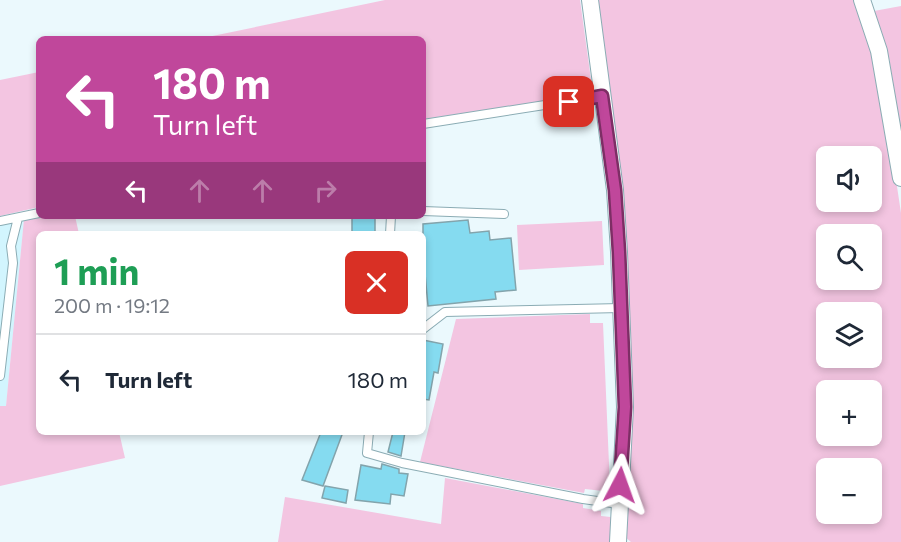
<!DOCTYPE html>
<html lang="en">
<head>
<meta charset="utf-8">
<style>
	:root { --surface:#fff; --page:#f6f6f7; --text:#1f2937; --muted:#747a83; --line:#e0e1e3 }
	body { margin:0; font-family:Commissioner,sans-serif; background:var(--page); color:var(--text); height:100vh; display:flex; flex-direction:column; font-size:22px; white-space:nowrap }
	* { box-sizing:border-box; margin:0 }
	p { font-size:20px; color:var(--muted) }
	.icon { flex:none; width:33px; height:33px; fill:none; stroke:currentColor; stroke-width:2; stroke-linecap:round; stroke-linejoin:round }
	.map { position:relative; flex:1; overflow:hidden }
	.panel { position:absolute; left:36px; top:231px; width:390px; height:204px; display:flex; flex-direction:column; background:var(--surface); border-radius:9px; box-shadow:0 3px 9px #0003 }
	.panel>* { flex:none }
	.banner { position:absolute; left:36px; top:36px; width:390px; height:183px; border-radius:9px; box-shadow:0 3px 9px #0003; background:#c0479b; color:#fff; overflow:hidden }
	.fabs { position:absolute; left:816px; top:146px; display:grid; gap:12px }
	.fabs a { display:grid; place-items:center; width:66px; height:66px; border-radius:9px; background:var(--surface); box-shadow:0 3px 9px #0003; font-size:30px }
	.pin { position:absolute; display:grid; place-items:center; width:51px; height:51px; color:#fff; margin:-26px; border-radius:12px; box-shadow:0 3px 9px #0006 }
	.me { position:absolute; width:66px; margin:-33px; rotate:4deg; stroke-linejoin:round; filter:drop-shadow(0 0 4px #0008) }
	.turn { display:flex; align-items:center; gap:21px; height:126px; padding:0 18px; font-size:27px }
	.turn .icon { width:78px; height:78px; stroke-width:2.5 }
	.turn b { display:block; font-size:42px; line-height:51px }
	.lanes { display:flex; align-items:center; height:57px; padding:0 18px; background:#0003; justify-content:center; gap:30px; direction:ltr }
	.lanes .off { opacity:.35 }
	.round { display:grid; place-items:center; flex:none; width:63px; height:63px; border-radius:9px; background:var(--page) }
	.headline { display:flex; align-items:center; justify-content:space-between; height:102px; padding:0 18px }
	h1 { font-size:36px; font-weight:700; line-height:45px; color:#1e9e55 }
	ul { padding:0; list-style:none }
	li { display:flex; align-items:center; gap:18px; height:90px; padding:0 18px; border-top:2px solid var(--line) }
	li div { flex:1 }
	li b { display:block; font-size:22px }
	li em { font-style:normal }
	.map>svg:first-child { display:block }
</style>
</head>
<body>
<div class="map">
<svg width="901" height="542" viewBox="0 0 901 542">
	<rect width="100%" height="100%" fill="#ebf9fd"/>
	<!-- built -->
	<path fill="#d2f5fe" d="M 24,219 L 6,407 L 0,406 L 0,224 Z"/>
	<!-- green -->
	<path fill="#f3c5e1" fill-rule="evenodd" d="M 385,0 L 580,0 L 593,94 L 423,119 L 423,39 L 198,39 Z
		M 596,0 L 855,0 L 880,74 L 901,213 L 901,542 L 631,542 L 624,536 L 630,458 ZM 826,156 L 872,156 L 872,201 L 826,201 ZM 826,234 L 872,234 L 872,279 L 826,279 ZM 826,312 L 872,312 L 872,357 L 826,357 ZM 826,390 L 872,390 L 872,435 L 826,435 ZM 826,468 L 872,468 L 872,513 L 826,513 Z
		M 901,6 L 901,135 L 889,58 L 874,11 Z
		M 39,72 L 39,207 L 0,216 L 0,80 Z
		M 39,216 L 75,216 L 79,234 L 39,234 L 39,432 L 119,432 L 125,458 L 0,486 L 0,406 L 6,406 L 24,219 Z
		M 602,221 L 604,265 L 519,270 L 517,225 Z
		M 590,314 L 590,323 L 603,323 L 610,488 L 603,487 L 603,491 L 585,489 L 584,493 L 420,462 L 456,319 Z
		M 445,478 L 583,504 L 583,508 L 601,511 L 601,516 L 611,517 L 610,542 L 278,542 L 285,497 L 441,524 Z"/>
	<!-- building -->
	<path fill="#85dbf0" stroke="#83a4ac" stroke-width="1.5" d="M 352,216 L 375,216 L 375,234 L 352,234 Z
		M 468,220 L 470,233 L 489,231 L 490,240 L 511,238 L 516,290 L 495,292 L 496,299 L 428,306 L 423,252 L 423,224 Z
		M 423,340 L 443,344 L 438,373 L 434,372 L 429,400 L 423,399 Z
		M 321,432 L 343,432 L 323,486 L 302,480 Z
		M 393,432 L 405,432 L 401,456 L 388,452 Z
		M 382,464 L 399,469 L 399,473 L 408,474 L 404,496 L 391,494 L 390,504 L 355,500 L 361,465 L 381,469 Z
		M 325,486 L 348,490 L 346,503 L 322,498 Z"/>
	<g fill="none" stroke-linecap="round" stroke-linejoin="round">
		<defs>
			<path id="service" d="M 423,124 L 602,96
				M 423,211 L 504,214
				M 0,221 L 39,213
				M 390,234 L 391,216
				M 423,329 L 445,312 L 621,308
				M 0,376 L 13,263 L 11,246 L 18,218
				M 369,432 L 367,453 L 402,463 L 583,499 L 619,504"/>
			<path id="minor" d="M 590,0 L 615,190 L 619,252 L 625,407 L 618,542
				M 862,0 L 879,51 L 901,178"/>
		</defs>
		<!-- service casing -->
		<use href="#service" stroke="#8bacb4" stroke-width="10"/>
		<!-- minor casing -->
		<use href="#minor" stroke="#8bacb4" stroke-width="18"/>
		<!-- service -->
		<use href="#service" stroke="#fff" stroke-width="8"/>
		<!-- minor -->
		<use href="#minor" stroke="#fff" stroke-width="16"/>
	</g>
	<g fill="none" stroke-linecap="round" stroke-linejoin="round">
		<defs>
			<path id="route" d="M 569,102 L 602,96 L 615,190 L 619,252 L 625,407 L 620,485"/>
		</defs>
		<!-- route casing -->
		<use href="#route" stroke="#7d2e65" stroke-width="15"/>
		<!-- route -->
		<use href="#route" stroke="#c0479b" stroke-width="10"/>
	</g>
</svg>
<div class="fabs">
<a><svg class="icon" aria-label="sound" viewBox="0 0 24 24"><path d="M4 9h4l5-4v14l-5-4H4zM17 9q2 3 0 6"/></svg></a>
<a><svg class="icon" aria-label="search" viewBox="0 0 24 24"><circle cx="10" cy="10" r="6"/><path d="M15 15l6 6"/></svg></a>
<a><svg class="icon" aria-label="layers" viewBox="0 0 24 24"><path d="M12 4l9 5-9 5-9-5zM3 14l9 5 9-5"/></svg></a>
<a>+</a>
<a>−</a>
</div>
<div class="pin" style="left:569px;top:102px;background:#d93025"><svg class="icon" aria-label="arrive" viewBox="0 0 24 24"><path d="M6 21V4h12l-3 4 3 4H6"/></svg></div>
<svg class="me" style="left:620px;top:485px" viewBox="-20 -20 40 40"><path d="M0-17L14 15 0 8-14 15z" fill="#c0479b" stroke="#fff" stroke-width="4"/></svg>
<div class="banner">
<div class="turn"><svg class="icon" aria-label="left" viewBox="0 0 24 24"><path d="M17 20v-9H6M10 6l-5 5 5 5"/></svg><div><b>180 m</b>Turn left</div></div>
<div class="lanes"><svg class="icon" aria-label="left" viewBox="0 0 24 24"><path d="M17 20v-9H6M10 6l-5 5 5 5"/></svg><svg class="icon off" aria-label="ahead" viewBox="0 0 24 24"><path d="M12 20V5M6 11l6-6 6 6"/></svg><svg class="icon off" aria-label="ahead" viewBox="0 0 24 24"><path d="M12 20V5M6 11l6-6 6 6"/></svg><svg class="icon off" aria-label="right" viewBox="0 0 24 24"><path d="M7 20v-9h11M14 6l5 5-5 5"/></svg></div>
</div>
<section class="panel">
<div class="headline"><div><h1>1 min</h1><p>200 m · 19:12</p></div><a class="round" style="background:#d93025;color:#fff"><svg class="icon" aria-label="close" viewBox="0 0 24 24"><path d="M6 6l12 12M18 6L6 18"/></svg></a></div>
<ul>
<li><svg class="icon" aria-label="left" viewBox="0 0 24 24"><path d="M17 20v-9H6M10 6l-5 5 5 5"/></svg><div><b>Turn left</b></div><em>180 m</em></li>
</ul>
</section>
</div>
</body>
</html>
